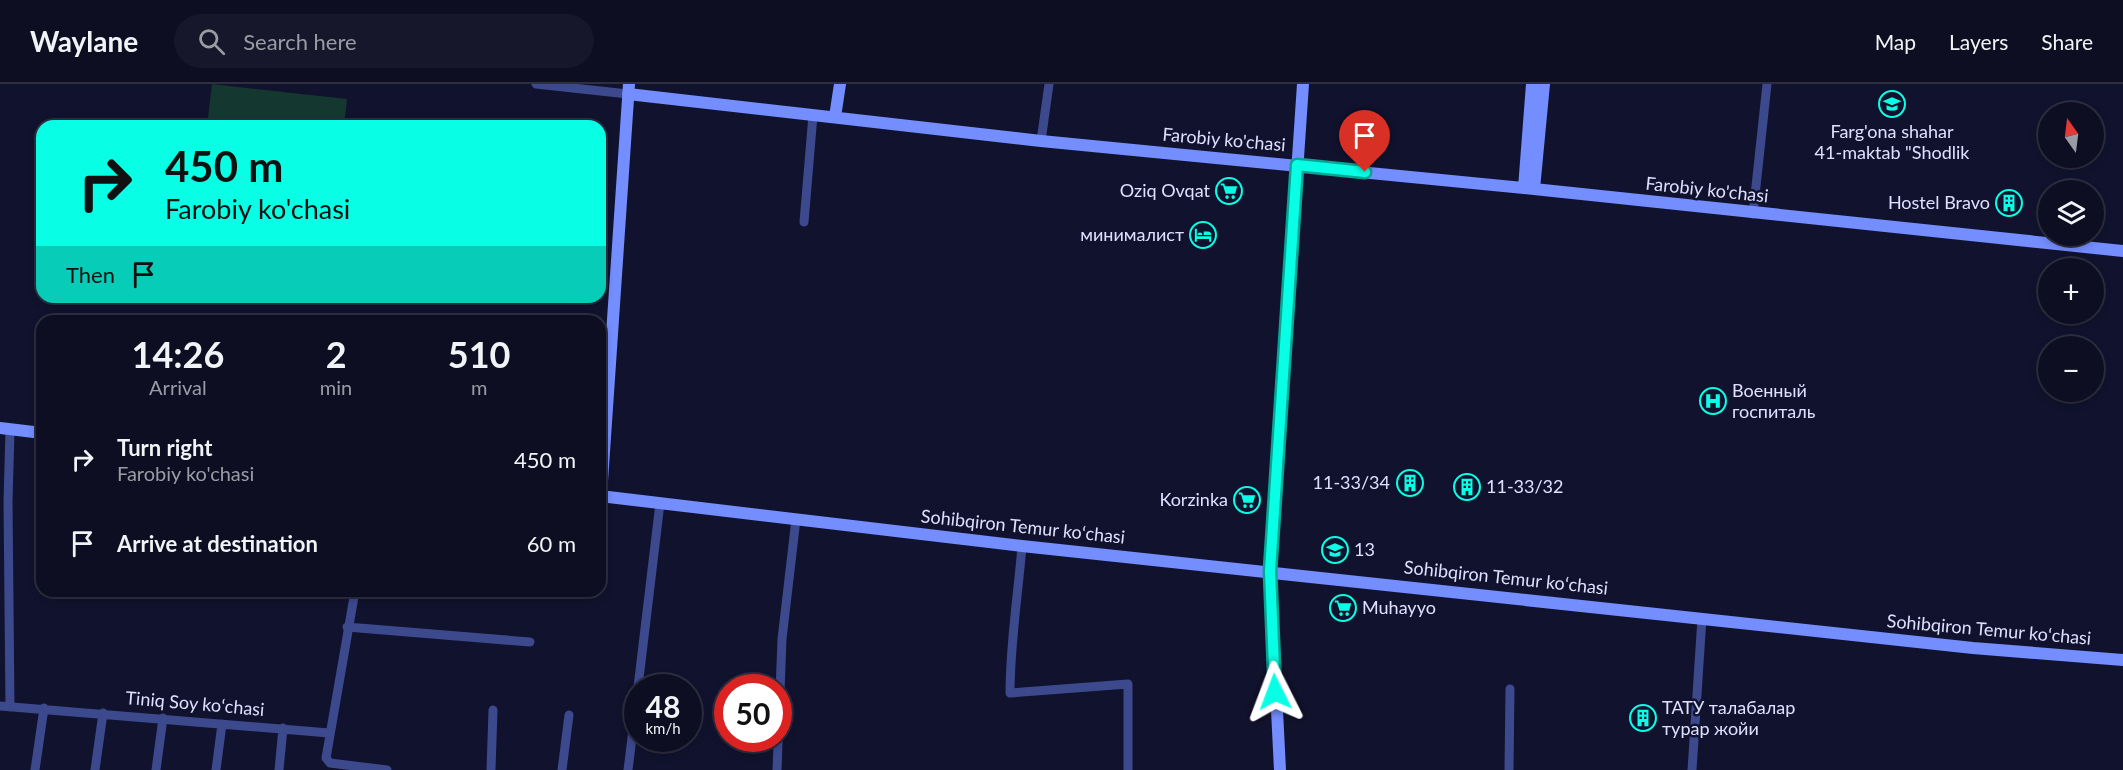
<!DOCTYPE html>
<html lang="en">
<head>
<meta charset="utf-8">
<style>
	:root { --surface:#0d0e22; --page:#16172a; --text:#f1f3f6; --muted:#9a9ca5; --line:#2d2e40 }
	body { margin:0; font-family:Lato,sans-serif; background:var(--page); color:var(--text); height:100vh; display:flex; flex-direction:column; font-size:22px; white-space:nowrap }
	* { box-sizing:border-box; margin:0 }
	p { font-size:20px; color:var(--muted) }
	.icon { flex:none; width:33px; height:33px; fill:none; stroke:currentColor; stroke-width:2; stroke-linecap:round; stroke-linejoin:round }
	.map { position:relative; flex:1; overflow:hidden }
	.panel { position:absolute; left:36px; top:231px; width:570px; height:282px; display:flex; flex-direction:column; background:var(--surface); border-radius:18px; box-shadow:0 3px 9px #0003,0 0 0 2px var(--line) }
	.panel>* { flex:none }
	.hud { position:absolute; left:36px; top:36px; width:570px; height:183px; border-radius:18px; box-shadow:0 3px 9px #0003,0 0 0 2px var(--line); background:#09ffe5; color:#111; overflow:hidden }
	.needle { width:39px; rotate:346deg }
	.tools { position:absolute; left:2038px; top:18px; display:grid; gap:12px }
	.tools a { display:grid; place-items:center; width:66px; height:66px; border-radius:50%; background:var(--surface); box-shadow:0 3px 9px #0003,0 0 0 2px var(--line); font-size:30px }
	.speed { position:absolute; left:624px; top:590px; display:flex; gap:12px; font-size:30px; font-weight:700; text-align:center }
	.speed>* { display:grid; place-content:center; width:78px; height:78px; border-radius:50%; background:var(--surface); box-shadow:0 3px 9px #0003,0 0 0 2px var(--line); line-height:1 }
	.speed small { font-size:15px; font-weight:400 }
	.speed .limit { border:9px solid #d22; background:#fff; color:#111 }
	.pin { position:absolute; display:grid; place-items:center; width:51px; height:51px; color:#fff; margin:-62px -26px; border-radius:50% 50% 50% 0; rotate:-45deg; box-shadow:0 0 6px #0007 }
	.pin .icon { rotate:45deg }
	.me { position:absolute; width:66px; margin:-33px; rotate:357deg; stroke-linejoin:round; filter:drop-shadow(0 0 4px #0008) }
	.turn { display:flex; align-items:center; gap:21px; height:126px; padding:0 30px; font-size:27px }
	.turn .icon { width:78px; height:78px; stroke-width:2.5 }
	.turn b { display:block; font-size:42px; line-height:51px }
	.then { display:flex; align-items:center; height:57px; padding:0 30px; background:#0003; gap:12px; font-size:22px }
	.eta { display:flex; justify-content:space-evenly; align-items:center; height:102px; text-align:center }
	.eta b { font-size:36px; font-weight:700; line-height:42px }
	ul { padding:0; list-style:none }
	li { display:flex; align-items:center; gap:18px; height:84px; padding:0 30px }
	li div { flex:1 }
	li b { display:block; font-size:22px }
	li em { font-style:normal }
	header { display:flex; align-items:center; gap:36px; box-sizing:border-box; height:84px; padding:0 30px; background:var(--surface); border-bottom:2px solid var(--line) }
	header strong { font-size:28px }
	nav { display:flex; gap:33px; margin-inline-start:auto; font-size:21px }
	.search { width:420px; height:54px; background:var(--page); display:flex; align-items:center; gap:15px; box-sizing:border-box; padding:0 21px; border-radius:33px; color:var(--muted); font-size:22px }
	.map>svg:first-child { display:block }
</style>
</head>
<body>
<header>
<strong>Waylane</strong>
<div class="search"><svg class="icon" aria-label="search" viewBox="0 0 24 24"><circle cx="10" cy="10" r="6"/><path d="M15 15l6 6"/></svg>Search here</div>
<nav><a>Map</a><a>Layers</a><a>Share</a></nav>
</header>
<div class="map">
<svg width="2123" height="686" viewBox="0 0 2123 686">
	<rect width="100%" height="100%" fill="#11122d"/>
	<!-- green -->
	<path fill="#14372f" d="M 212,0 L 347,15 L 344,42 L 207,42 Z"/>
	<g fill="none" stroke-linecap="round" stroke-linejoin="round">
		<!-- street -->
		<path stroke="#3c498d" stroke-width="9" d="M 536,0 L 628,10
			M 1041,57 L 1049,0
			M 1753,130 L 1767,0
			M 804,138 L 813,31
			M 1022,462 C 1018,511 1010,560 1010,609 L 1128,600 L 1128,686
			M 355,507 L 326,674 L 330,679 L 387,686
			M 347,543 L 530,558
			M 638,603 L 660,419
			M 0,622 L 329,649
			M 10,623 L 8,417 L 10,346
			M 35,686 L 44,624
			M 95,686 L 103,629
			M 156,686 L 163,634
			M 216,686 L 222,640
			M 279,686 L 283,644
			M 491,686 L 493,626
			M 562,686 L 569,631
			M 628,686 L 638,605
			M 777,686 L 782,555 L 796,435
			M 1509,686 L 1510,605
			M 1692,686 L 1702,534"/>
		<!-- secondary -->
		<path stroke="#748dff" stroke-width="12" d="M 628,10 L 1041,57 L 1534,105 L 2123,167
			M 835,33 L 840,0
			M 1524,104 L 1532,0
			M 1534,105 L 1544,0
			M 0,344 L 42,349
			M 600,412 L 1022,462 L 1973,564 L 2123,576
			M 601,412 L 629,0
			M 1280,686 L 1270,487 L 1303,0"/>
	</g>
	<g fill="none" stroke-linecap="round" stroke-linejoin="round">
		<defs>
			<path id="route" d="M 1275,608 L 1270,487 L 1297,81 L 1365,88"/>
		</defs>
		<!-- route casing -->
		<use href="#route" stroke="#06a695" stroke-width="15"/>
		<!-- route -->
		<use href="#route" stroke="#09ffe5" stroke-width="10"/>
	</g>
	<!-- icons -->
	<defs>
		<symbol id="school-ring" viewBox="-11 -11 22 22"><circle r="9.5" fill="#11122d" stroke="#09ffe5" stroke-width="1.5"/><path d="M0-5L7-2L0 1L-7-2ZM-4 1L0 2.5L4 1V4Q0 6-4 4Z" fill="#09ffe5"/></symbol>
		<symbol id="supermarket-ring" viewBox="-11 -11 22 22"><circle r="9.5" fill="#11122d" stroke="#09ffe5" stroke-width="1.5"/><path d="M-6-5.5h2.5l.6 2H6L4.5 2H-2.5L-4.4-4H-6ZM-1.5 3.2a1.3 1.3 0 1 0 .1 0ZM3 3.2a1.3 1.3 0 1 0 .1 0Z" fill="#09ffe5"/></symbol>
		<symbol id="building-ring" viewBox="-11 -11 22 22"><circle r="9.5" fill="#11122d" stroke="#09ffe5" stroke-width="1.5"/><path d="M-4-6H4V6H1V3H-1V6H-4ZM-2.5-4.3h1.7v1.8h-1.7ZM.8-4.3h1.7v1.8H.8ZM-2.5-1h1.7V.8h-1.7ZM.8-1h1.7V.8H.8Z" fill="#09ffe5"/></symbol>
		<symbol id="hotel-ring" viewBox="-11 -11 22 22"><circle r="9.5" fill="#11122d" stroke="#09ffe5" stroke-width="1.5"/><path d="M-6-4.5h1.5V1H6V5H4.5V3h-9V5H-6ZM-4 0a1.8 1.8 0 1 1 3.6 0ZM.5 0V-2.5h3Q6-2.5 6 0Z" fill="#09ffe5"/></symbol>
		<symbol id="hospital-ring" viewBox="-11 -11 22 22"><circle r="9.5" fill="#11122d" stroke="#09ffe5" stroke-width="1.5"/><path d="M-5-5h3v3.5h4V-5h3V5h-3V1.5h-4V5h-3Z" fill="#09ffe5"/></symbol>
	</defs>
	<g fill-rule="evenodd">
		<use href="#school-ring" x="1877" y="5" width="30" height="30"/>
		<use href="#supermarket-ring" x="1214" y="92" width="30" height="30"/>
		<use href="#building-ring" x="1994" y="104" width="30" height="30"/>
		<use href="#hotel-ring" x="1188" y="136" width="30" height="30"/>
		<use href="#hospital-ring" x="1698" y="302" width="30" height="30"/>
		<use href="#building-ring" x="1395" y="384" width="30" height="30"/>
		<use href="#building-ring" x="1452" y="388" width="30" height="30"/>
		<use href="#supermarket-ring" x="1232" y="401" width="30" height="30"/>
		<use href="#school-ring" x="1320" y="451" width="30" height="30"/>
		<use href="#supermarket-ring" x="1328" y="509" width="30" height="30"/>
		<use href="#building-ring" x="1628" y="619" width="30" height="30"/>
	</g>
	<g text-anchor="middle" stroke-width="5" stroke-linejoin="round" paint-order="stroke">
		<!-- poi labels -->
		<g font-size="18" fill="#dde0ff" stroke="#11122d" text-anchor="end">
			<text x="1892" y="54" text-anchor="middle">Farg'ona shahar<tspan x="1892" dy="21">41-maktab "Shodlik</tspan></text>
			<text x="1210" y="113">Oziq Ovqat</text>
			<text x="1990" y="125">Hostel Bravo</text>
			<text x="1184" y="157">минималист</text>
			<text x="1732" y="313" text-anchor="start">Военный<tspan x="1732" dy="21">госпиталь</tspan></text>
			<text x="1390" y="405">11-33/34</text>
			<text x="1486" y="409" text-anchor="start">11-33/32</text>
			<text x="1228" y="422">Korzinka</text>
			<text x="1354" y="472" text-anchor="start">13</text>
			<text x="1362" y="530" text-anchor="start">Muhayyo</text>
			<text x="1662" y="630" text-anchor="start">ТАТУ талабалар<tspan x="1662" dy="21">турар жойи</tspan></text>
		</g>
		<!-- street labels -->
		<g font-size="18" fill="#dde0ff" stroke="#11122d">
			<text transform="translate(1224 56) rotate(5)" y="6">Farobiy ko'chasi</text>
			<text transform="translate(1707 106) rotate(6)" y="6">Farobiy ko'chasi</text>
			<text transform="translate(1023 443) rotate(6)" y="6">Sohibqiron Temur koʻchasi</text>
			<text transform="translate(1506 494) rotate(6)" y="6">Sohibqiron Temur koʻchasi</text>
			<text transform="translate(1989 546) rotate(5)" y="6">Sohibqiron Temur koʻchasi</text>
			<text transform="translate(195 620) rotate(5)" y="6">Tiniq Soy koʻchasi</text>
		</g>
	</g>
</svg>
<div class="tools">
<a><svg class="needle" viewBox="-14 -14 28 28"><path d="M0-13l5 13h-10z" fill="#e53935"/><path d="M0 13l5-13h-10z" fill="#9a9ca5"/></svg></a>
<a><svg class="icon" aria-label="layers" viewBox="0 0 24 24"><path d="M12 4l9 5-9 5-9-5zM3 14l9 5 9-5"/></svg></a>
<a>+</a>
<a>−</a>
</div>
<div class="speed"><div>48<small>km/h</small></div><div class="limit">50</div></div>
<div class="pin" style="left:1365px;top:88px;background:#d93025"><svg class="icon" aria-label="arrive" viewBox="0 0 24 24"><path d="M6 21V4h12l-3 4 3 4H6"/></svg></div>
<svg class="me" style="left:1275px;top:608px" viewBox="-20 -20 40 40"><path d="M0-17L14 15 0 8-14 15z" fill="#09ffe5" stroke="#fff" stroke-width="4"/></svg>
<div class="hud">
<div class="turn"><svg class="icon" aria-label="right" viewBox="0 0 24 24"><path d="M7 20v-9h11M14 6l5 5-5 5"/></svg><div><b>450 m</b>Farobiy ko'chasi</div></div>
<div class="then">Then<svg class="icon" aria-label="arrive" viewBox="0 0 24 24"><path d="M6 21V4h12l-3 4 3 4H6"/></svg></div>
</div>
<section class="panel">
<div class="eta">
<div><b>14:26</b><p>Arrival</p></div>
<div><b>2</b><p>min</p></div>
<div><b>510</b><p>m</p></div>
</div>
<ul>
<li><svg class="icon" aria-label="right" viewBox="0 0 24 24"><path d="M7 20v-9h11M14 6l5 5-5 5"/></svg><div><b>Turn right</b><p>Farobiy ko'chasi</p></div><em>450 m</em></li>
<li><svg class="icon" aria-label="arrive" viewBox="0 0 24 24"><path d="M6 21V4h12l-3 4 3 4H6"/></svg><div><b>Arrive at destination</b></div><em>60 m</em></li>
</ul>
</section>
</div>
</body>
</html>
